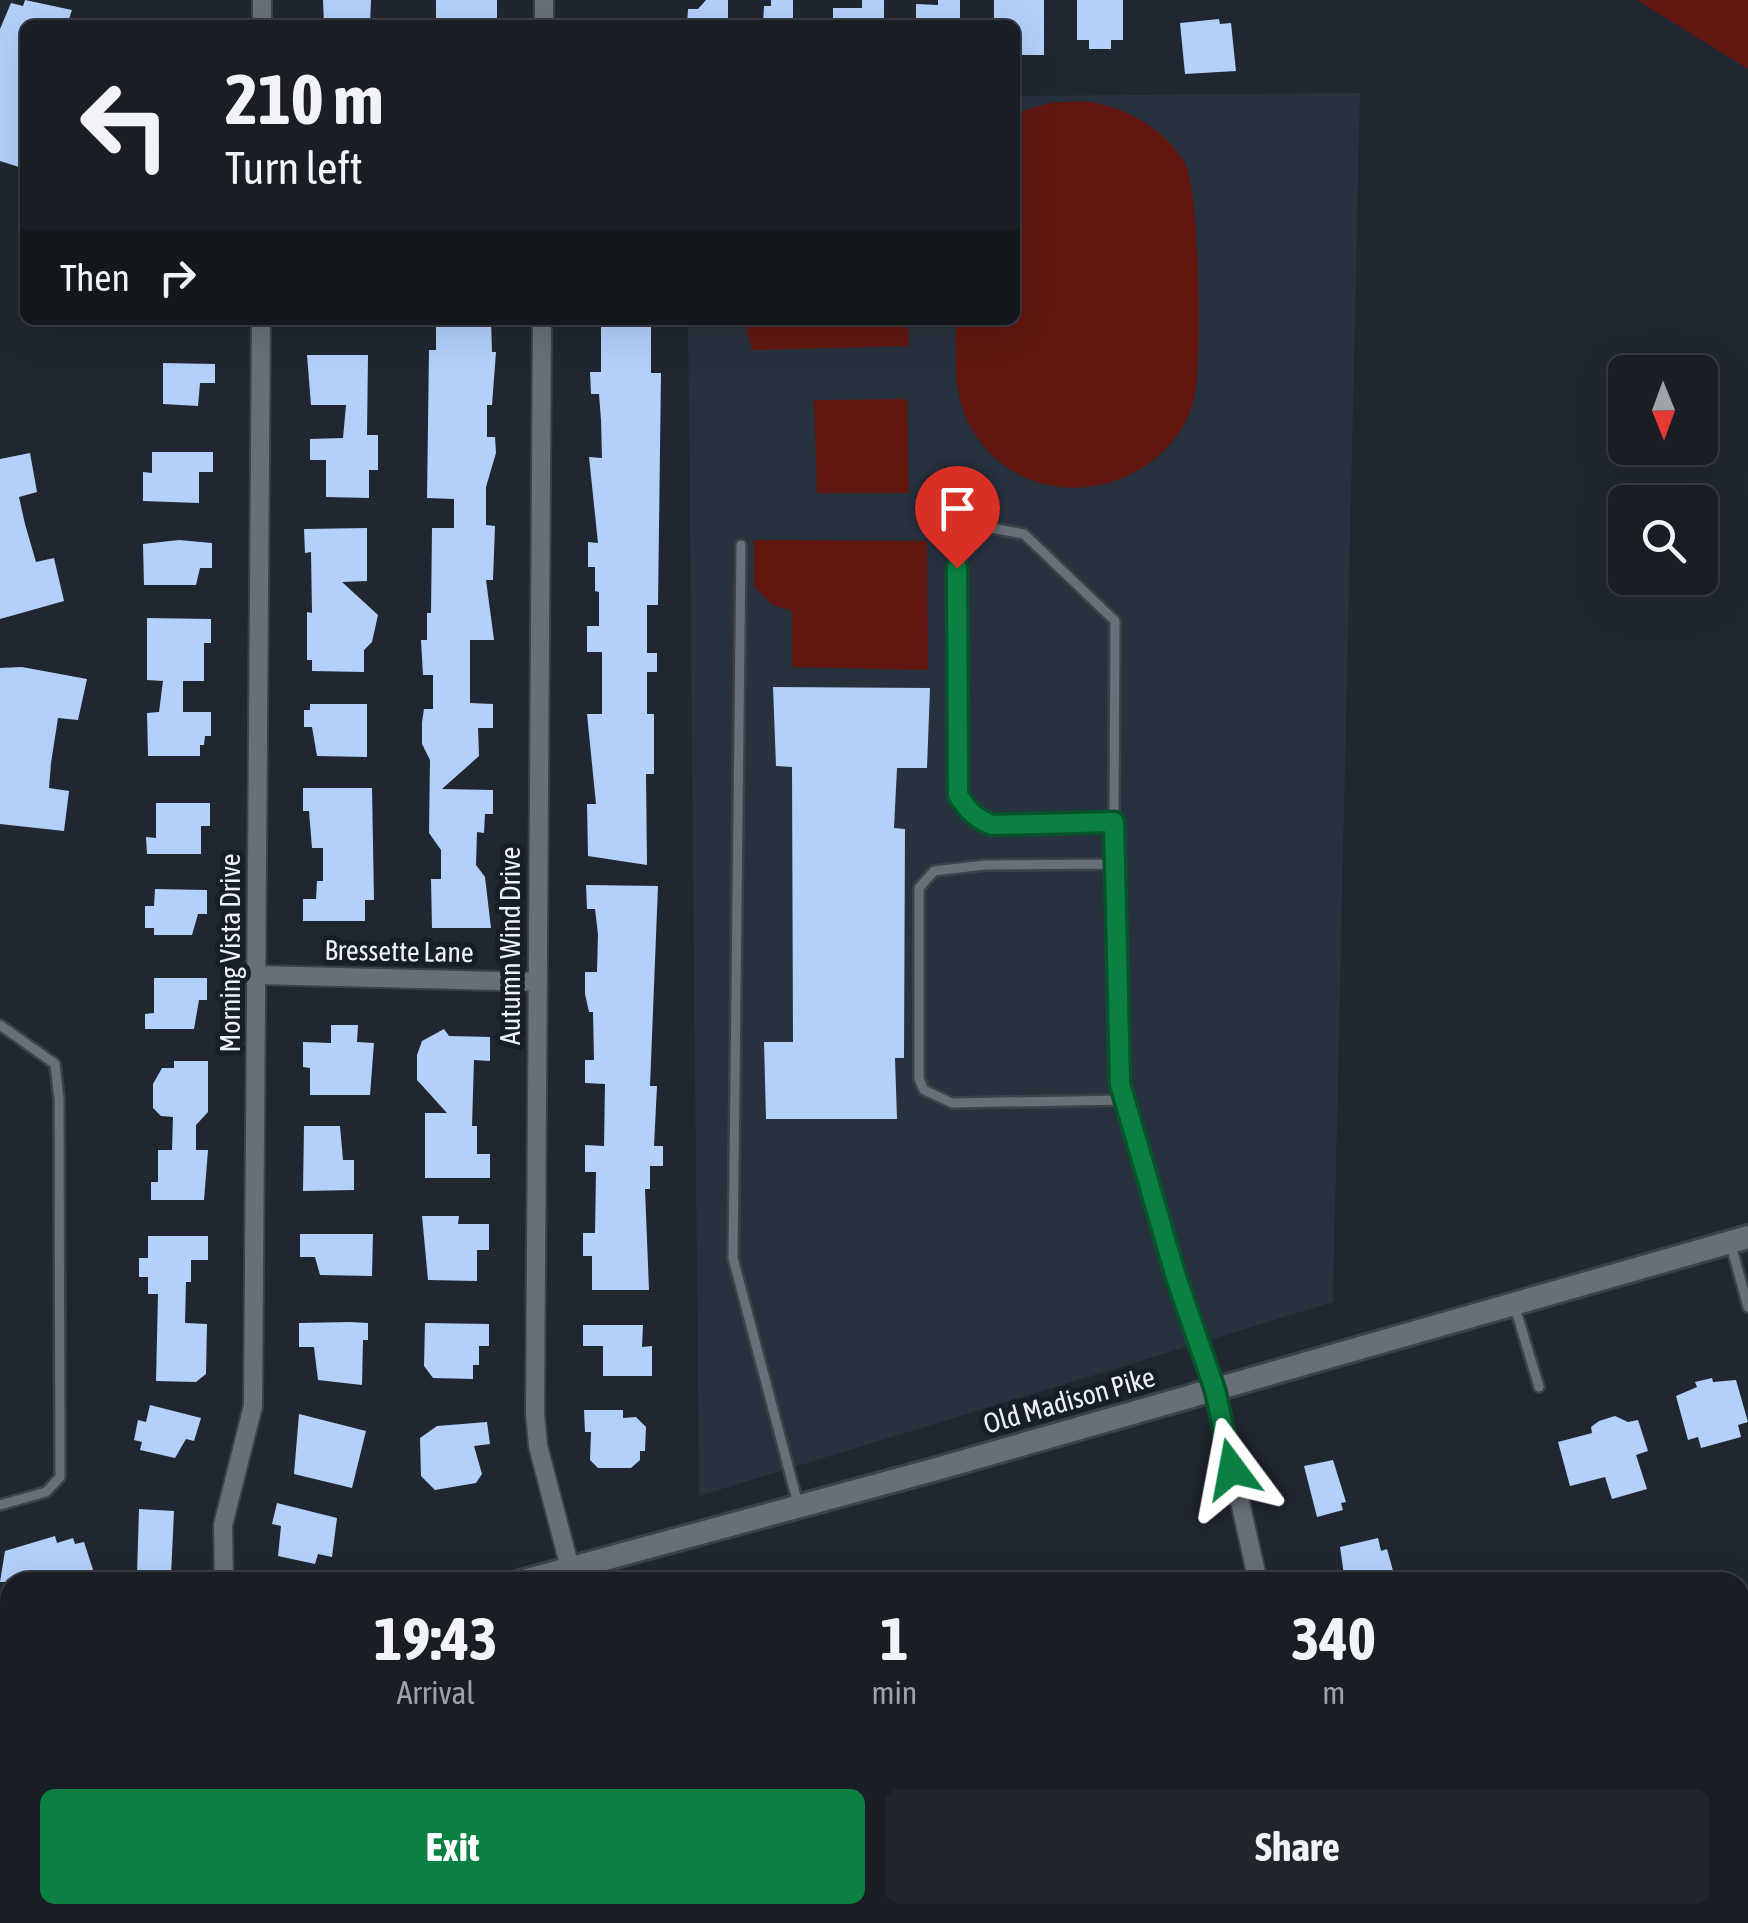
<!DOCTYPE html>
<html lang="en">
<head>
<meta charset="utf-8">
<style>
	:root { --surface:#191d24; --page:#22262c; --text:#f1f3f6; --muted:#9fa2a6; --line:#373b41; --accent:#0b8043 }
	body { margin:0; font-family:"Asap Condensed",sans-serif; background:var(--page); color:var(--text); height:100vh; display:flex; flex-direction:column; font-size:38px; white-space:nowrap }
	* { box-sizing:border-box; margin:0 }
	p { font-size:32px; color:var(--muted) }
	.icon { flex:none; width:55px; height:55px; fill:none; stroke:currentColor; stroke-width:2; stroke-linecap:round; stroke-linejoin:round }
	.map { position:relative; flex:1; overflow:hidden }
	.details { position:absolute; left:0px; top:1572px; width:1750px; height:352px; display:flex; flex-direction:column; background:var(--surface); border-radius:30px 30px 0 0; box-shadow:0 10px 40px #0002,0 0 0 2px var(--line) }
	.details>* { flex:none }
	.top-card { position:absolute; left:20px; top:20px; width:1000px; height:305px; border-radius:15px; box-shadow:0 10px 40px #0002,0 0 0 2px var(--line); background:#191d24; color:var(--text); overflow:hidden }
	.needle { width:65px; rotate:179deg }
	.buttons { position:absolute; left:1608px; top:355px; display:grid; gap:20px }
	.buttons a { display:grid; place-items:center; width:110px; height:110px; border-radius:15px; background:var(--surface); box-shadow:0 10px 40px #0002,0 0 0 2px var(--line); font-size:50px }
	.pin { position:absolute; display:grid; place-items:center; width:85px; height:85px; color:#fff; margin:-102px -42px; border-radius:50% 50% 50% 0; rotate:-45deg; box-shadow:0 0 10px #0007 }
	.pin .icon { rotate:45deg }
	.me { position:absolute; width:110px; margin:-55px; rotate:347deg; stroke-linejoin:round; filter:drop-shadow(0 0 8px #0008) }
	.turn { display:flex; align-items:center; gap:35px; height:210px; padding:0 40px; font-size:45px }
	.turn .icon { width:130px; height:130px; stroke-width:2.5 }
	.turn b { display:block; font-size:70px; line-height:85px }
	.then { display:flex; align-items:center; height:95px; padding:0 40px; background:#0003; gap:20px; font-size:38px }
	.eta { display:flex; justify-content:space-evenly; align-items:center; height:170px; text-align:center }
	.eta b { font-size:60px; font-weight:700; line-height:70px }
	.button { display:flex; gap:20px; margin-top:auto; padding:20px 40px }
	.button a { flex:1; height:115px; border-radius:15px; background:var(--accent); color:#fff; font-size:40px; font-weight:700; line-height:115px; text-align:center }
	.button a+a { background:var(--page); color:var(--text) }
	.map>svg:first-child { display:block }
</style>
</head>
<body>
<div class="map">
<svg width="1748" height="1923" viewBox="0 0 1748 1923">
	<rect width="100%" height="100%" fill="#212730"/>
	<!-- built -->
	<path fill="#28313e" d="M 1360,93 L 1333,1302 L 699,1496 L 688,320 L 1015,320 L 1015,96 Z"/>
	<!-- green -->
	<path fill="#61170f" d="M 1637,0 L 1748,0 L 1748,69 Z
		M 1084,101 C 1125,107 1160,125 1184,161 C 1200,187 1202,360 1195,395 C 1193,406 1187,421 1181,430 C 1130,506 1014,510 969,424 C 952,392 956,355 956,320 L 1015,320 L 1015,113 L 1050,103 Z
		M 744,320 L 908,320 L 909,346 L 752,350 Z
		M 907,399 L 909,493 L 817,493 L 814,400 Z
		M 754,540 L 927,541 L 928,670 L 792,667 L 792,611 L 773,605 L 754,587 Z"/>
	<!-- building -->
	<path fill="#b3d0fb" d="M 25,0 L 72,10 L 67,25 L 25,25 L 25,149 L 19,167 L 0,161 L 0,29 L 11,3 L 23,6 Z
		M 323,0 L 371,0 L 370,25 L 324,25 Z
		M 436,0 L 497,0 L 497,21 L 436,25 Z
		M 706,0 L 728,0 L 728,25 L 687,25 L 688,9 L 698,9 Z
		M 771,0 L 793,0 L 793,25 L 763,25 L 764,6 L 771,6 Z
		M 862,0 L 884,0 L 884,25 L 833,25 L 833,8 L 862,8 Z
		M 938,0 L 960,0 L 960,25 L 916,25 L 916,4 L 938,5 Z
		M 994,0 L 1044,0 L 1044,55 L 1015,55 L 1015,25 L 994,25 Z
		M 1077,0 L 1123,0 L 1123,40 L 1111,40 L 1111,49 L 1089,49 L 1089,40 L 1077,40 Z
		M 1219,19 L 1220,24 L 1231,23 L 1236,71 L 1185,74 L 1180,23 Z
		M 436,320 L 491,320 L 492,352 L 496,352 L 492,405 L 487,405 L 487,437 L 495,437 L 496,453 L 486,487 L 486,525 L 495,526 L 493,580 L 486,580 L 494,640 L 470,640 L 470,703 L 493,704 L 493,728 L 478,728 L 479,756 L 442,789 L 493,790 L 493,814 L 485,814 L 484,833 L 477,832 L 476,865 L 485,877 L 491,928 L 432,928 L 431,879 L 441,879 L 441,850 L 429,833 L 430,760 L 422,744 L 422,722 L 424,709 L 433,709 L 433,675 L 423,675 L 421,640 L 427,640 L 427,613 L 431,613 L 432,528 L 454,528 L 454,499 L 427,498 L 429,350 L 436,350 Z
		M 601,320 L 651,320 L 651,373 L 661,373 L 658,605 L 647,605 L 647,653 L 657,653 L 657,672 L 647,672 L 647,714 L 654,714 L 654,774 L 646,774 L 647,865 L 588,856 L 587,804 L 596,804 L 587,714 L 602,714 L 602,652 L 587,652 L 587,626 L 599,626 L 599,592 L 595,591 L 595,567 L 588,567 L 588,542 L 598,543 L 589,457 L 602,458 L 601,420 L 599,394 L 591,394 L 590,372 L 601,372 Z
		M 307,355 L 368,355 L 367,435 L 378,435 L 378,470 L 369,470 L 369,498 L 326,497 L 326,460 L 310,460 L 310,439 L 343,438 L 346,405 L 311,405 Z
		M 163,363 L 215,364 L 215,383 L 200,383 L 198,406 L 163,404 Z
		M 152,452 L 213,452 L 213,472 L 199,472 L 199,503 L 143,501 L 143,472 L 152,473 Z
		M 30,453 L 37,492 L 19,497 L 25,524 L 36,562 L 54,558 L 64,601 L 0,619 L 0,459 Z
		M 367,528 L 367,581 L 342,582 L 378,615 L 372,642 L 364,650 L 364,672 L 312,671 L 312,660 L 307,660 L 307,612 L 312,613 L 311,552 L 305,553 L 304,529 Z
		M 179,540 L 212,543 L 212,568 L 200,568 L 196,585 L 144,585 L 143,544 Z
		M 147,618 L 211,619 L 211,643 L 204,643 L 204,681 L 183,681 L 183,712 L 211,712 L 211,736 L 205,736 L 204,745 L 200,745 L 200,756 L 148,756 L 147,713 L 159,712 L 163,681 L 147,680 Z
		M 22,667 L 87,679 L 78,720 L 58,718 L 51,763 L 49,788 L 69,791 L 64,831 L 0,824 L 0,668 Z
		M 773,687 L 930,688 L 927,768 L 897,768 L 894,828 L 905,829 L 904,1058 L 895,1058 L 897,1119 L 766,1119 L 764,1042 L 793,1042 L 792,767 L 776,766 Z
		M 310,704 L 367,704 L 367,757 L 317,756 L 312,727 L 304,727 L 304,710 L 310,710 Z
		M 303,788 L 372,788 L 374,900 L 365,900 L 365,921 L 303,921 L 303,899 L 316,899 L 317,881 L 323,881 L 323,848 L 312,848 L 309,811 L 303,811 Z
		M 156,803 L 210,803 L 210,826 L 201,826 L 201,854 L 147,854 L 146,837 L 156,838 Z
		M 586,885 L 658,886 L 650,1086 L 657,1086 L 654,1146 L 663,1146 L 663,1166 L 650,1166 L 650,1189 L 645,1189 L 649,1290 L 592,1290 L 592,1256 L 583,1256 L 583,1233 L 595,1233 L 596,1172 L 585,1172 L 585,1145 L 604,1146 L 605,1084 L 585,1083 L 585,1060 L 594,1060 L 593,1012 L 589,1012 L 585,994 L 585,972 L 597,972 L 598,934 L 595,909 L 587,909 Z
		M 155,889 L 207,890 L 207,914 L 198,914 L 192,935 L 154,935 L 154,928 L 145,928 L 145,906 L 154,906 Z
		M 154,978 L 207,978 L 207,1000 L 199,1000 L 194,1029 L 145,1029 L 145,1014 L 154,1013 Z
		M 331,1025 L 358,1025 L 357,1042 L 374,1043 L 370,1095 L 310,1095 L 310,1068 L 303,1067 L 303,1042 L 331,1043 Z
		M 444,1029 L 449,1036 L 490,1037 L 490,1061 L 474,1060 L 472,1126 L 477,1126 L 477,1154 L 490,1154 L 490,1178 L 425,1178 L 425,1113 L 447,1113 L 417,1080 L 417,1055 L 422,1041 Z
		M 174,1061 L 208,1061 L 208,1112 L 196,1125 L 196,1150 L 208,1150 L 204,1200 L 151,1200 L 151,1182 L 158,1182 L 158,1150 L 172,1150 L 173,1117 L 161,1116 L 153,1108 L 153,1084 L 162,1068 L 174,1068 Z
		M 304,1126 L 340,1126 L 343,1160 L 354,1160 L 354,1190 L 303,1191 Z
		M 422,1216 L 459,1216 L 458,1224 L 489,1224 L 489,1250 L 477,1250 L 477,1281 L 428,1280 Z
		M 300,1234 L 373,1234 L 372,1276 L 320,1275 L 315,1257 L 300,1257 Z
		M 148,1236 L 208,1236 L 208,1260 L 191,1260 L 191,1282 L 186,1282 L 185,1323 L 207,1324 L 206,1374 L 196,1382 L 156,1381 L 158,1294 L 148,1294 L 148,1277 L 139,1277 L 139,1258 L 148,1258 Z
		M 350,1322 L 368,1323 L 368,1340 L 363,1340 L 362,1385 L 318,1380 L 314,1347 L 299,1347 L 299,1323 Z
		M 425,1323 L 489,1324 L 489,1346 L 479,1346 L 479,1365 L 473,1365 L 473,1379 L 433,1378 L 424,1366 Z
		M 583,1325 L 643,1325 L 642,1347 L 652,1346 L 652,1376 L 603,1376 L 603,1346 L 583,1346 Z
		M 1712,1378 L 1713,1382 L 1736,1380 L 1748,1422 L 1738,1425 L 1741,1437 L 1701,1448 L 1698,1437 L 1688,1440 L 1676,1396 L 1697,1387 L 1695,1382 Z
		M 150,1405 L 201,1418 L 194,1441 L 186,1439 L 175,1458 L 140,1450 L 142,1442 L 134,1440 L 138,1420 L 146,1422 Z
		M 584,1410 L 623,1410 L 623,1418 L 636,1417 L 646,1427 L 645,1451 L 640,1451 L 640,1460 L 631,1468 L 598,1468 L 590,1460 L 591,1432 L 585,1432 Z
		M 299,1414 L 366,1431 L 352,1488 L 294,1474 Z
		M 1615,1416 L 1628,1422 L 1638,1420 L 1648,1451 L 1636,1455 L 1647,1489 L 1612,1499 L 1605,1477 L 1570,1486 L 1558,1442 L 1592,1433 L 1591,1427 L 1599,1421 Z
		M 487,1422 L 490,1444 L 474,1446 L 482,1474 L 476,1483 L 435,1490 L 421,1476 L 420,1438 L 437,1426 Z
		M 1333,1460 L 1346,1502 L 1341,1503 L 1343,1510 L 1317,1517 L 1304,1466 Z
		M 277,1503 L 337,1518 L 332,1557 L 318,1554 L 315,1564 L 278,1556 L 281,1526 L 272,1524 Z
		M 139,1509 L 174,1511 L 171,1576 L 137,1575 Z
		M 55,1536 L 57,1543 L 73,1538 L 75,1544 L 84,1542 L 97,1582 L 0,1582 L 5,1551 Z
		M 1378,1538 L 1381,1551 L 1387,1549 L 1395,1578 L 1391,1582 L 1345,1582 L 1340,1547 Z"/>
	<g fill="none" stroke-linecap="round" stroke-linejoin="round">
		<defs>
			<path id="service" d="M 991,528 L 1024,534 L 1115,621 L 1114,822 L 992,825 L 975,818 L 959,795 L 957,568 C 964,546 969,535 991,528 Z
				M 741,545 L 733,1258 L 798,1504
				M 1114,822 L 1120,1084 L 1176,1277 L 1214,1387
				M 1116,864 L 985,865 L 934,871 L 919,888 L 919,1079 L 924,1090 L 952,1103 L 1125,1100
				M 0,1025 L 55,1064 L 59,1099 L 60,1477 L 46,1492 L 0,1505
				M 1731,1245 L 1748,1307
				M 1515,1307 L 1539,1387"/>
			<path id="minor" d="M 262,25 L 262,0
				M 544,25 L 544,0
				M 542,320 L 535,1413 L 538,1446 L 570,1568
				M 258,975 L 537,982
				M 1215,1390 L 1258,1582
				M 224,1582 L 223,1525 L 253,1406 L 261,320
				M 0,1871 L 10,1869
				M 192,1915 L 197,1923
				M 396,1915 L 401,1923
				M 1565,1915 L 1577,1923
				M 318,1923 L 319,1915
				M 562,1923 L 574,1915
				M 1096,1923 L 1096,1915"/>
			<path id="secondary" d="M 520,1582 L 933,1470 L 1748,1237
				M 0,1730 L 10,1727"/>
		</defs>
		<!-- service casing -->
		<use href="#service" stroke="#3d4249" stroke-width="14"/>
		<!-- minor casing -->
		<use href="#minor" stroke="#3d4249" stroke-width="22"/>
		<!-- secondary casing -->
		<use href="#secondary" stroke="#3d4249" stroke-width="28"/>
		<!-- service -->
		<use href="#service" stroke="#686f79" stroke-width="9"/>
		<!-- minor -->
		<use href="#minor" stroke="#686f79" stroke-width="18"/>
		<!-- secondary -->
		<use href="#secondary" stroke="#686f79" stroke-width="22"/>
	</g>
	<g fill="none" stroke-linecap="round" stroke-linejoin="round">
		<defs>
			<path id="route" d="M 957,568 L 958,795 C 968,811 975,818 992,825 L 1114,822 L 1120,1084 L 1176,1277 L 1215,1390 L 1232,1469"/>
		</defs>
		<!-- route casing -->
		<use href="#route" stroke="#07532c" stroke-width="25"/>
		<!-- route -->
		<use href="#route" stroke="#0b8043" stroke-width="18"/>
	</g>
	<g text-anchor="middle" stroke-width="10" stroke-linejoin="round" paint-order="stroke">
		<!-- street labels -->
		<g font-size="28" fill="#edf1f7" stroke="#181e26">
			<text transform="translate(510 946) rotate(-90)" y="10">Autumn Wind Drive</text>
			<text transform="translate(399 951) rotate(1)" y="10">Bressette Lane</text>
			<text transform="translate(230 953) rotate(-90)" y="10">Morning Vista Drive</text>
			<text transform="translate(1069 1400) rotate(-16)" y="10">Old Madison Pike</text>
		</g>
	</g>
</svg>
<div class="buttons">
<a><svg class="needle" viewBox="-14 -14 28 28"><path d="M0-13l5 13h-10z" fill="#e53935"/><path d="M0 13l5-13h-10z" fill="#9fa2a6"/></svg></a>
<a><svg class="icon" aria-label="search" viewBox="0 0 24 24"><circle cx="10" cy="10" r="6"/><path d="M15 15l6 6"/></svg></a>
</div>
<div class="pin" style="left:957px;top:568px;background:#d93025"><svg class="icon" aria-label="arrive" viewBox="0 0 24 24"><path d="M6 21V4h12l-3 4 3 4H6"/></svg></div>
<svg class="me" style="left:1232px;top:1469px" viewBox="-20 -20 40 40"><path d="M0-17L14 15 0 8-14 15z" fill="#0b8043" stroke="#fff" stroke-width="4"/></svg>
<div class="top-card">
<div class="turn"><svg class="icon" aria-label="left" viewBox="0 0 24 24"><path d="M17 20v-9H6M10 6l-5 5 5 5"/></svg><div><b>210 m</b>Turn left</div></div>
<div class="then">Then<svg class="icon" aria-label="right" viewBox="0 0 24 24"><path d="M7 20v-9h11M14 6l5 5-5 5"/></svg></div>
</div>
<section class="details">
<div class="eta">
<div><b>19:43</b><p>Arrival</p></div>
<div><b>1</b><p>min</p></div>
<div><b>340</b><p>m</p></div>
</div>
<div class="button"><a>Exit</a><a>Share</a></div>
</section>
</div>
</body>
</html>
